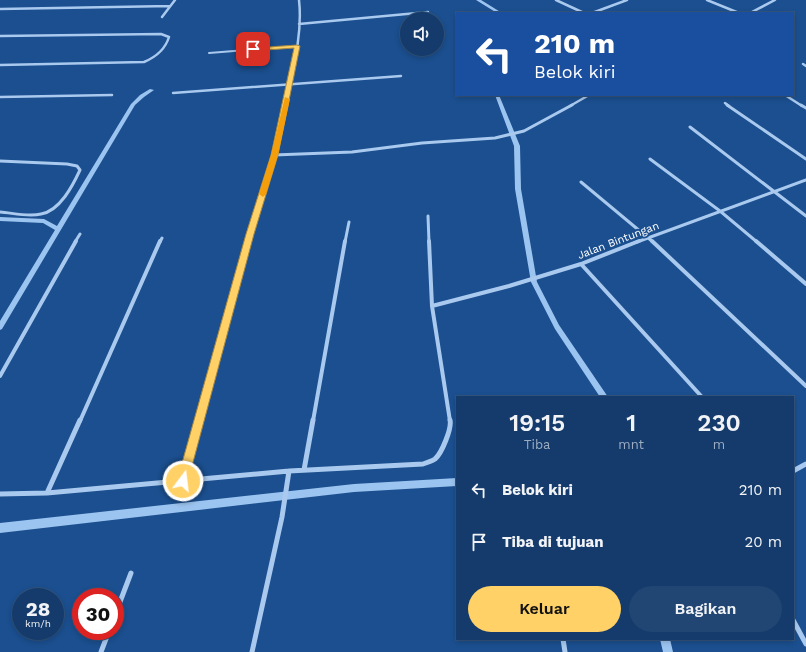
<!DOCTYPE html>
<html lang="id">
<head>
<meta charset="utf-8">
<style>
	:root { --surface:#143b6b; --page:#214673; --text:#f1f3f6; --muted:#9dadc1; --line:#33557e; --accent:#ffd166 }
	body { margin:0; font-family:"Work Sans",sans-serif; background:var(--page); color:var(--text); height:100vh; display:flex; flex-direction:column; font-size:15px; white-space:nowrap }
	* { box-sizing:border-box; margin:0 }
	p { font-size:13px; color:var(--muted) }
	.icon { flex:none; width:22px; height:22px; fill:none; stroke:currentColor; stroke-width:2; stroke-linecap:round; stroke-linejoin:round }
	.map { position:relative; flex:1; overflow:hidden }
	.drawer { position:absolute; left:456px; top:396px; width:338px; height:244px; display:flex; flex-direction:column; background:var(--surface); border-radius:0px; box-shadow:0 2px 6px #0003,0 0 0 1px var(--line) }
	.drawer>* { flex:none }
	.banner { position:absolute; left:456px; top:12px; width:338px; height:84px; border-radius:0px; box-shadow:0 2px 6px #0003,0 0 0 1px var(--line); background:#1a4fa0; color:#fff; overflow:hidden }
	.fabs { position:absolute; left:400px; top:12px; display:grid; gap:8px }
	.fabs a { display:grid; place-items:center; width:44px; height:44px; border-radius:50%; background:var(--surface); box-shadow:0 2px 6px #0003,0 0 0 1px var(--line); font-size:20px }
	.speed { position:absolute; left:12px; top:588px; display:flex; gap:8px; font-size:20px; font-weight:700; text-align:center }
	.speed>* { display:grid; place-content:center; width:52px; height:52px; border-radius:50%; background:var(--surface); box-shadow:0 2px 6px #0003,0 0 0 1px var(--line); line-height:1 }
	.speed small { font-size:10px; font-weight:400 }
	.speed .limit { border:6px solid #d22; background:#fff; color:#111 }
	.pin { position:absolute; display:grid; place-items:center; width:34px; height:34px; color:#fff; margin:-17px; border-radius:8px; box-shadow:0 2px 6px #0006 }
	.me { position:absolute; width:44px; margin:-22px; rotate:15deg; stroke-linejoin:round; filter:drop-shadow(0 0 3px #0008) }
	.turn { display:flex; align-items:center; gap:14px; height:84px; padding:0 12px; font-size:18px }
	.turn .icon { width:52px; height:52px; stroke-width:2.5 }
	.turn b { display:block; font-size:28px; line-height:34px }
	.eta { display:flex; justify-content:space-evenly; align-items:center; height:68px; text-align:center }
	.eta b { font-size:24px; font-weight:600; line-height:28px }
	.primary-button { display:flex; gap:8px; margin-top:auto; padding:8px 12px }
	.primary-button a { flex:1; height:46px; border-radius:24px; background:var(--accent); color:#111; font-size:16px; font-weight:600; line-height:46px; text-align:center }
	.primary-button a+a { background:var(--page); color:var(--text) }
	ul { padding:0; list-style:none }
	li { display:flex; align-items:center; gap:12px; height:52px; padding:0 12px }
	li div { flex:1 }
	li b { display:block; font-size:15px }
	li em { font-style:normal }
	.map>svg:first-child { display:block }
</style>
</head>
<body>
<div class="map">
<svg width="806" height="652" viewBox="0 0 806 652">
	<rect width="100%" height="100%" fill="#1b4f8f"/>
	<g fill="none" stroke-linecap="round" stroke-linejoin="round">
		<!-- stream -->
		<path fill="#9cc4f0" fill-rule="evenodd" d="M 476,0 L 481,0 L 502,13 L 497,13 Z
			M 150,89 L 154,90 L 144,97 L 135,105 L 2,329 L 0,330 L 0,321 L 55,230 L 43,223 L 0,221 L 0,217 L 44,219 L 57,226 L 131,104 L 140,95 Z
			M 495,95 L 499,95 L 520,146 L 521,189 L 537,282 L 559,325 L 608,397 L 600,397 L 555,329 L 531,282 L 515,189 L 514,146 Z
			M 457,478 L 457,486 L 354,492 L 0,533 L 0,523 L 354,484 Z
			M 660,639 L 670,639 L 673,652 L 663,652 Z"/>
		<!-- lane -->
		<path stroke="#a9c9ee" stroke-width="2" d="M 209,53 L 297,46"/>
		<!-- street-far3 -->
		<path stroke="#a9c9ee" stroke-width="2.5" d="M 556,0 L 584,13
			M 707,0 L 739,13
			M 0,9 L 170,6
			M 592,13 L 627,0
			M 750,13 L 775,0
			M 162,17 L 175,0
			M 299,24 L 428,12
			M 0,36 L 161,34 L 169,37 C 165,50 156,57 144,62 L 0,65
			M 803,64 L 806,66
			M 173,93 L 401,76
			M 785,95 L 802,106
			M 0,97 L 112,95
			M 725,103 L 729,106
			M 285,106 C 292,72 303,35 299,0
			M 570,106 L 589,95"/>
		<!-- street-far2 -->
		<path stroke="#a9c9ee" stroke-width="3" d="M 727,105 L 806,159
			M 801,105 L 806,108
			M 690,127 L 806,216
			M 274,155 L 352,152 L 422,143 L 495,138 L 524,131 L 572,105
			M 650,159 L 720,211 L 757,242
			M 0,161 L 67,164 L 77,166 L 80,170 C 73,185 60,211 41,214 C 28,217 13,213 0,212
			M 581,182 L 653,242
			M 428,216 L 429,242
			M 75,242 L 80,234
			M 160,242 L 162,238
			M 248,242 L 274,155 L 285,105
			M 345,242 L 349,222
			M 637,242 L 806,180"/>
		<!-- street-far1 -->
		<path stroke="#a9c9ee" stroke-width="4" d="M 429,241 L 432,306 L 450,421
			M 652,241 L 806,386
			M 756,241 L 806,284
			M 581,264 L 702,397
			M 432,306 L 509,286 L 581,264 L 639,241
			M 0,376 L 76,241
			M 80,421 L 160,241
			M 199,421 L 248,241
			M 313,421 L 345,241"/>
		<!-- street -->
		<path stroke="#a9c9ee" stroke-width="5" d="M 304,470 L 313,420
			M 793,471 L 806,464
			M 183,481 L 200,420
			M 47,493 L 80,420
			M 0,494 L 47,493 L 289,471 L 423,464 C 426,463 432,461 435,459 C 442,453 452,428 450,420
			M 115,615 L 131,573
			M 793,620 L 806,644
			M 563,639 L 565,652
			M 101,652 L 109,631
			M 252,652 L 282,517 L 289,471"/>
	</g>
	<!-- route -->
	<path fill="#ffd166" stroke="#a68842" d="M 297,45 L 300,46 L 278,155 L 254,234 L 188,481 L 187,485 L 183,487 L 179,485 L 177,481 L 246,234 L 271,155 L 294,48 L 253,51 L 251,49 L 253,48 Z"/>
	<!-- slow -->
	<path fill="#f59e0b" d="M 285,97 L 290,99 L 278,155 L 266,194 L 263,197 L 259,194 L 271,155 Z"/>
	<g text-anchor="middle" stroke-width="4" stroke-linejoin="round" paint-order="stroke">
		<!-- street labels -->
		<g font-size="11" fill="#fff" stroke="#1b4f8f">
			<text transform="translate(618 240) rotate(-21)" y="4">Jalan Bintungan</text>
		</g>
	</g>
</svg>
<div class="fabs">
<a><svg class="icon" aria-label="sound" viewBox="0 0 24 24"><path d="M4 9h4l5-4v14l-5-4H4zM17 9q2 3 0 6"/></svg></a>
</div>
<div class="speed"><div>28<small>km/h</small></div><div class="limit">30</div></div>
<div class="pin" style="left:253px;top:49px;background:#d93025"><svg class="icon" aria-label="arrive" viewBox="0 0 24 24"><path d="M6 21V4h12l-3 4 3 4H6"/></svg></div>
<svg class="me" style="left:183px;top:481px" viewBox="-20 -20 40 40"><circle r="17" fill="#ffd166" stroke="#fff" stroke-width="3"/><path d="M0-11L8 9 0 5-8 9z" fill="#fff"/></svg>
<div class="banner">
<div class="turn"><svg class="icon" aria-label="left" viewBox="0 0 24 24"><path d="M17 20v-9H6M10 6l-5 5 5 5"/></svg><div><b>210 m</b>Belok kiri</div></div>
</div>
<section class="drawer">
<div class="eta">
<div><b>19:15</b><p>Tiba</p></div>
<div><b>1</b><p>mnt</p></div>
<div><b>230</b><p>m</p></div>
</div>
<ul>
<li><svg class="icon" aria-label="left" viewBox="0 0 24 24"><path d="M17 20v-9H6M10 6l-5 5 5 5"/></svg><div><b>Belok kiri</b></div><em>210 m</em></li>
<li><svg class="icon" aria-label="arrive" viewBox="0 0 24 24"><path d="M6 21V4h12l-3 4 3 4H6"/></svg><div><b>Tiba di tujuan</b></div><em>20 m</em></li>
</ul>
<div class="primary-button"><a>Keluar</a><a>Bagikan</a></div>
</section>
</div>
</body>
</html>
